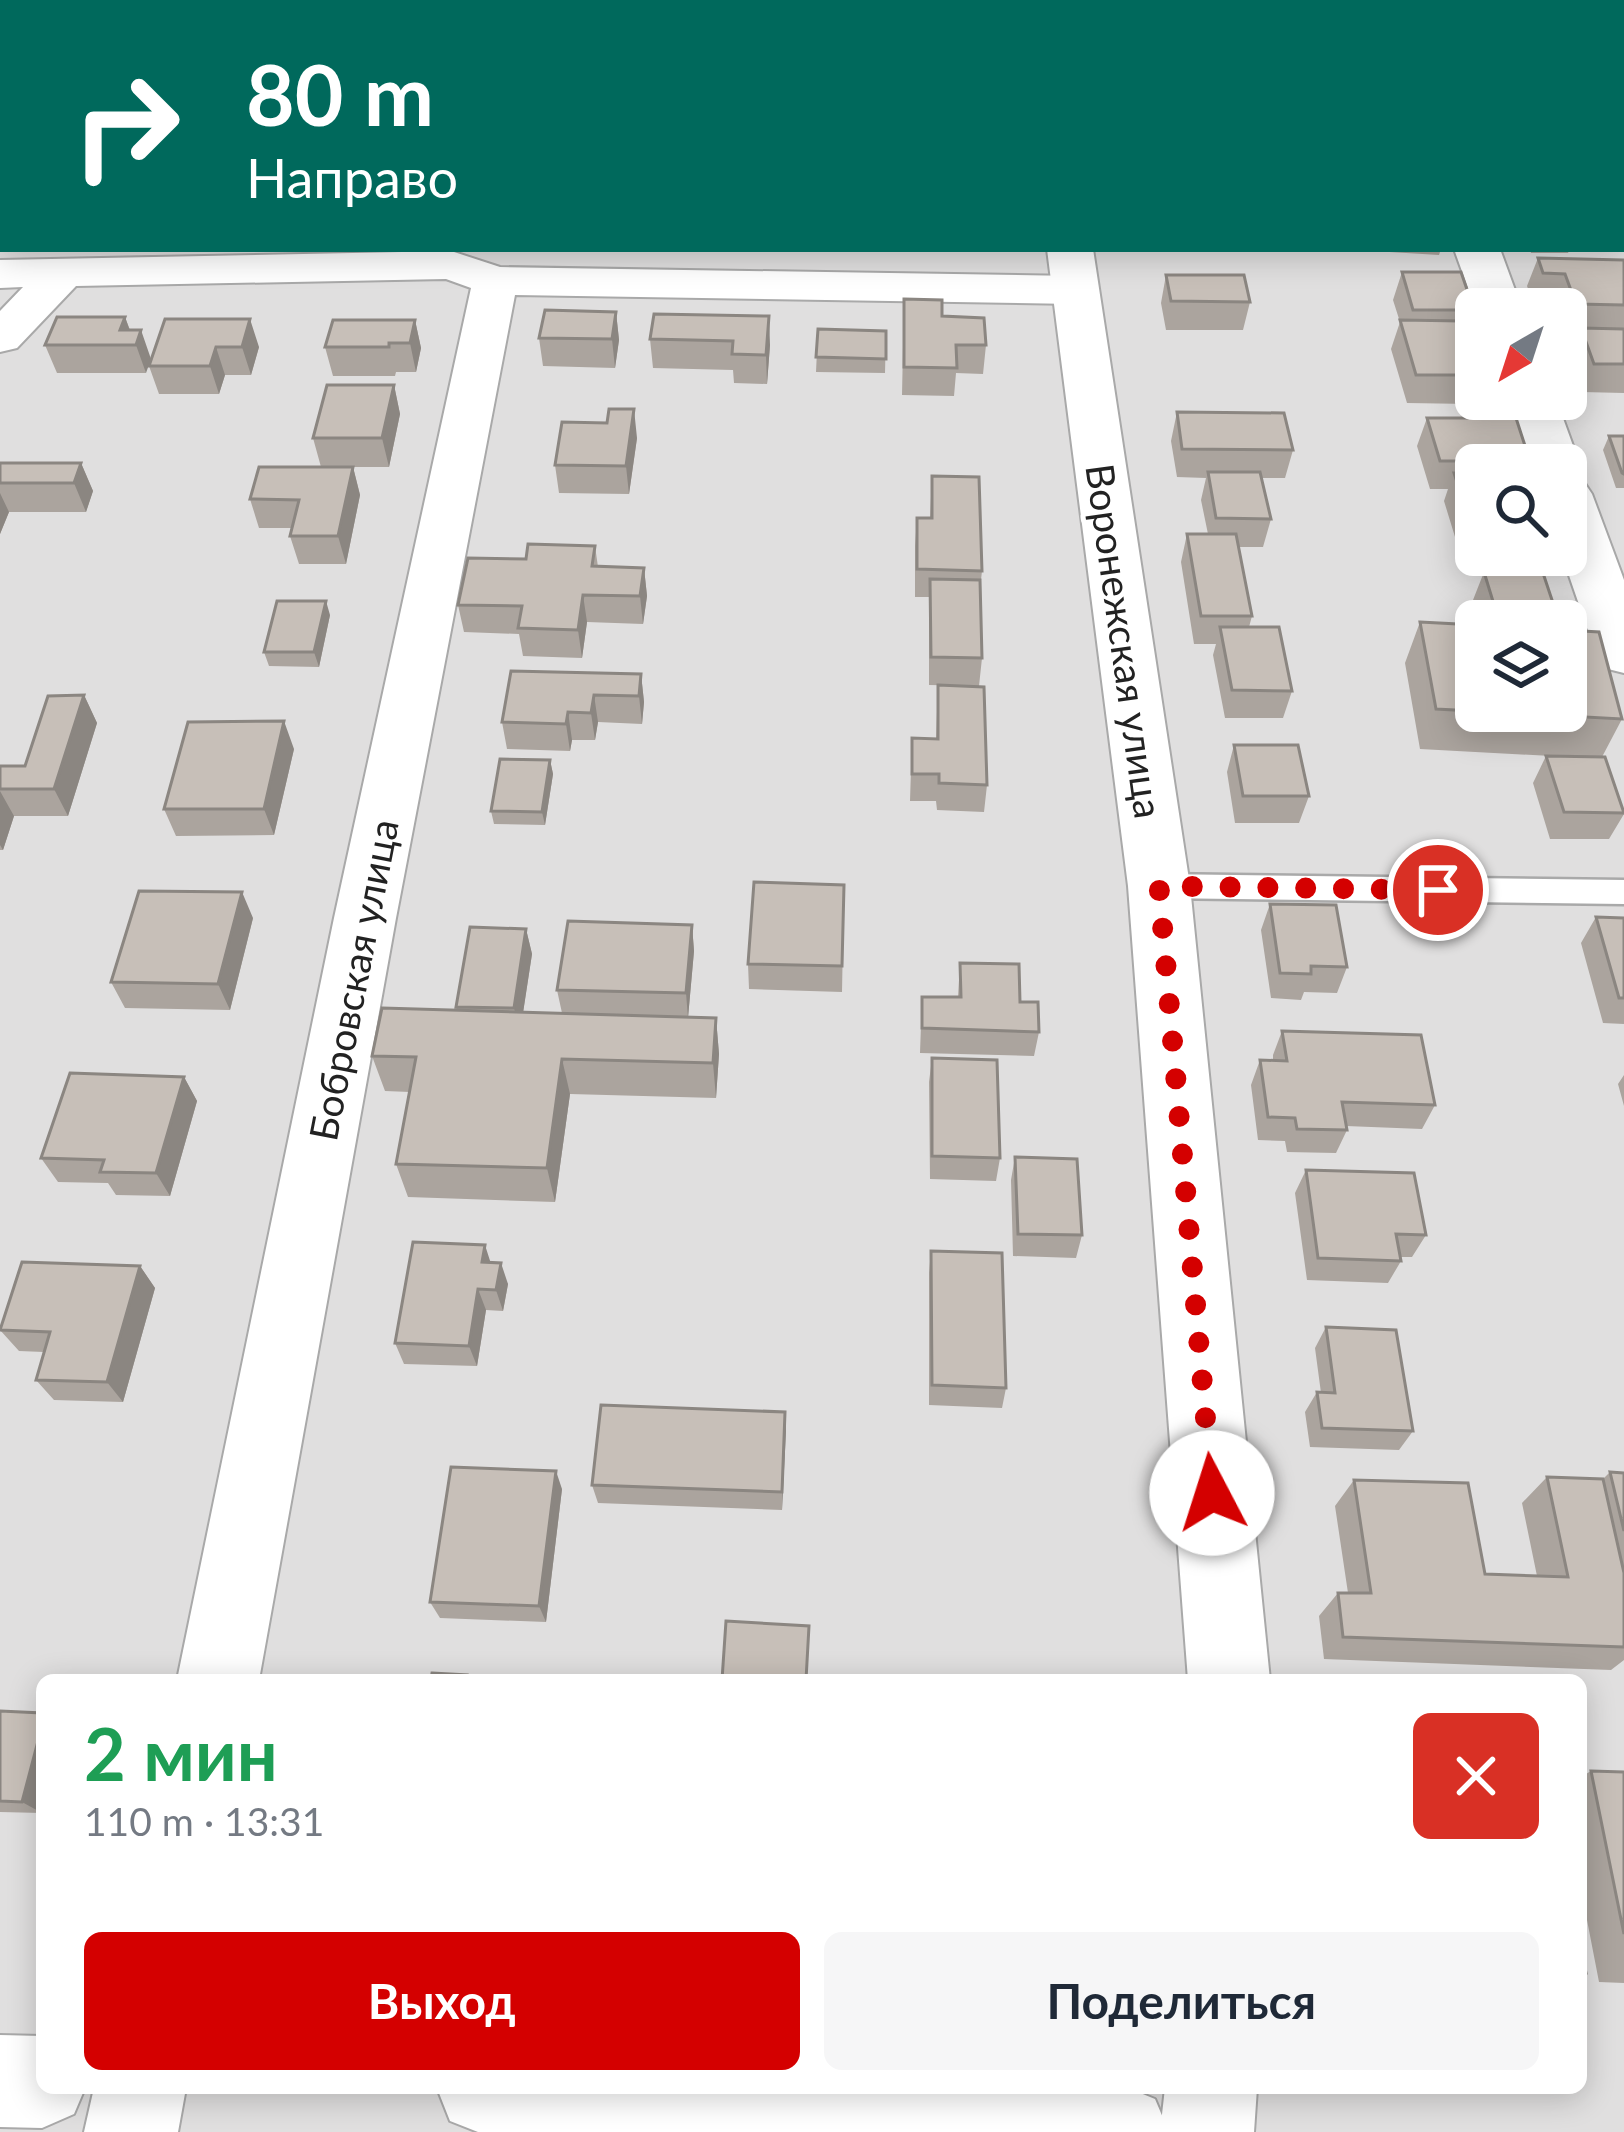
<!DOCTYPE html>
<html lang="ru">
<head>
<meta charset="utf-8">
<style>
	:root { --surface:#fff; --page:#f6f6f7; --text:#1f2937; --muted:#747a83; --accent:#d40000 }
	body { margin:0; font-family:Lato,sans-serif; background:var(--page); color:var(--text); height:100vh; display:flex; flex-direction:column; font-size:45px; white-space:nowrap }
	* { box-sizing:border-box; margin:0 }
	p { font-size:39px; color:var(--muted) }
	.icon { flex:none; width:66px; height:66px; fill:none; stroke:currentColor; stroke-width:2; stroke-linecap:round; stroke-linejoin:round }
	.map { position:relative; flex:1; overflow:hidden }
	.sheet { position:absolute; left:36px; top:1674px; width:1551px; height:420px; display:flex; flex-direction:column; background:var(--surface); border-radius:18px; box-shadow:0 6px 30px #0003 }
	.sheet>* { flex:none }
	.banner { position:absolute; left:0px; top:0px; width:1626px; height:252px; box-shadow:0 6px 30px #0003; background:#00695c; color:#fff; overflow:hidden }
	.needle { width:78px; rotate:219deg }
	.controls { position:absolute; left:1455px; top:288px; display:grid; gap:24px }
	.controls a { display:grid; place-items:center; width:132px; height:132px; border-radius:18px; background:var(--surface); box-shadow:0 6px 30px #0003; font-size:60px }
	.pin { position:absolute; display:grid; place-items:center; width:102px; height:102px; color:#fff; margin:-51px; border:6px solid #fff; border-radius:50%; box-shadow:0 3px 12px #0007 }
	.me { position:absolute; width:132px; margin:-66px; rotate:355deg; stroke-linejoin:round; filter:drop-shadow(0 0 9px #0008) }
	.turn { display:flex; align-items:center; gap:42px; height:252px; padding:0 48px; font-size:54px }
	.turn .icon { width:156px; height:156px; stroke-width:2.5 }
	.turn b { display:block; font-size:84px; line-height:102px }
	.round { display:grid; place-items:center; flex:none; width:126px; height:126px; border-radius:18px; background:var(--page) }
	.head { display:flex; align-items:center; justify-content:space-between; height:204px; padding:0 48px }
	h1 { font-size:72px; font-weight:700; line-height:90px; color:#1e9e55 }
	.button { display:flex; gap:24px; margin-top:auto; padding:24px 48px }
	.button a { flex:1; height:138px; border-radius:18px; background:var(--accent); color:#fff; font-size:48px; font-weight:700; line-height:138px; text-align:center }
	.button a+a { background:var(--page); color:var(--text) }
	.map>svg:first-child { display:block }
</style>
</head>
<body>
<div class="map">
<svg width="1624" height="2132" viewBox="0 0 1624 2132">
	<rect width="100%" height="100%" fill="#f2efe9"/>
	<!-- residential -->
	<path fill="#e0dfdf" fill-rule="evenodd" d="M 0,0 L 1062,3 L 3,3 L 3,249 L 1623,249 L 1624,184 L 1624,2132 L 0,2132 ZM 1476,309 L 1566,309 L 1566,399 L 1476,399 ZM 1476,465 L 1566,465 L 1566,555 L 1476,555 ZM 1476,621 L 1566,621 L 1566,711 L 1476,711 ZM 42,1680 L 1581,1680 L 1581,2088 L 42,2088 Z
		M 1091,0 L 1624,0 L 1624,144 L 1623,3 Z"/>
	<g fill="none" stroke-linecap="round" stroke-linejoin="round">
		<defs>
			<path id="service" d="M 1244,0 L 1268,0 L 1270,3 L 1246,3 Z
				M 1623,18 L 1624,18 L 1624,30 L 1623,30 Z
				M 1159,874 L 1624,880 L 1624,904 L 1159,898 L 1148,894 L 1144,886 L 1148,878 Z"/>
			<path id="minor" d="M 1454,249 L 1500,249 L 1522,309 L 1476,310 Z
				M 451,251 L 500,267 L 1075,276 L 1091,280 L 1098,290 L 1091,300 L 1075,304 L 515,295 L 396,918 L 259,1680 L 177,1680 L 334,918 L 471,288 L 446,279 L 76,286 L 17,348 L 0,352 L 0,311 L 23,287 L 0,288 L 0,260 Z
				M 1506,399 L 1556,399 L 1580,465 L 1568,478 L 1584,482 L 1592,494 L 1624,580 L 1624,673 L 1604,668 L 1596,654 L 1562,555 L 1566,555 L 1566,465 L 1530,465 Z
				M 0,2035 L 42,2036 L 42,2088 L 85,2088 L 74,2114 L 42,2128 L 0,2127 Z
				M 94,2088 L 186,2088 L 178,2132 L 84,2132 Z
				M 437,2088 L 1128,2088 L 1155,2099 L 1169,2132 L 478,2132 L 450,2121 Z"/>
			<path id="tertiary" d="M 1024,0 L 1062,0 L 1062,3 L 1024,3 Z
				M 0,131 L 3,131 L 3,157 L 0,157 Z
				M 1623,153 L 1624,153 L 1624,179 L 1623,179 Z
				M 1047,249 L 1093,249 L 1190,886 L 1270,1680 L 1188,1680 L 1128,886 Z
				M 1165,2088 L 1257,2088 L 1254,2132 L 1160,2132 Z"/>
		</defs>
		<!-- service casing -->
		<use href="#service" stroke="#a9a9a9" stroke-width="5"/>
		<!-- minor casing -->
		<use href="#minor" stroke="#a9a9a9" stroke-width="4"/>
		<!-- tertiary casing -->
		<use href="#tertiary" stroke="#a9a9a9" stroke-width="4"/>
		<!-- service -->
		<use href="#service" fill="#fff" fill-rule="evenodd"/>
		<!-- minor -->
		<use href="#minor" fill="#fff" fill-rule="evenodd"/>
		<!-- tertiary -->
		<use href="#tertiary" fill="#fff" fill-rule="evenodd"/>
	</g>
	<!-- wall -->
	<path fill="#aba49e" d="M 472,0 L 543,0 L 542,3 L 473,3 Z
		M 649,0 L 724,0 L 724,3 L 649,3 Z
		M 0,38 L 3,38 L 3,112 L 0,112 Z
		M 1373,249 L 1441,249 L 1439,255 L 1373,251 Z
		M 1530,249 L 1570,249 L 1568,253 L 1531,253 Z
		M 1538,258 L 1624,260 L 1624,393 L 1582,392 L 1570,357 L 1579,333 L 1566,333 L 1566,309 L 1557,309 L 1554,302 L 1533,302 L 1527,286 Z
		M 1402,272 L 1474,310 L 1466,334 L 1476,362 L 1476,388 L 1470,404 L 1407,403 L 1391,349 L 1400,322 L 1393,300 Z
		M 1166,275 L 1250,302 L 1243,330 L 1166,330 L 1161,303 Z
		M 904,299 L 942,316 L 986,345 L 983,374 L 956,373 L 954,396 L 902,395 Z
		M 616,312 L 619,340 L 615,368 L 543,366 L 539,338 Z
		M 654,314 L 770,345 L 767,384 L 734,383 L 733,370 L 653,368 L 650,339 Z
		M 125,317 L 130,330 L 141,330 L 146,373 L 57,373 L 45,345 Z
		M 165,319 L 259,347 L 251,375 L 225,375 L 219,394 L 159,394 L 149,366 Z
		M 415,320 L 421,348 L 416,372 L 396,372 L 395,376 L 333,376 L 325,347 Z
		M 818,329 L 886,331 L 885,373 L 816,372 Z
		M 394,385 L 400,414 L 389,467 L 353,467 L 360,495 L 346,564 L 299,564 L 290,536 L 292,528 L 259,528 L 250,499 L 321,467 L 313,438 Z
		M 1177,412 L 1293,450 L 1285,478 L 1262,478 L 1271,519 L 1263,547 L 1238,547 L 1252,616 L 1249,627 L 1292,691 L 1283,718 L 1225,718 L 1213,655 L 1216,644 L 1194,644 L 1181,562 L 1187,534 L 1208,534 L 1201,500 L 1206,478 L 1177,477 L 1171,441 Z
		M 1427,418 L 1528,455 L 1525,465 L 1476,465 L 1476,550 L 1459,550 L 1444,501 L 1448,489 L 1430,489 L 1417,446 Z
		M 1609,436 L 1624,436 L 1624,488 L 1616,488 L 1603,450 Z
		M 637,438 L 629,494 L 559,493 L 555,465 Z
		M 0,463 L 81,463 L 93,491 L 86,512 L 9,512 L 0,534 Z
		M 932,476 L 982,571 L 980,589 L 982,658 L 979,686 L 929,685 L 929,597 L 915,597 L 915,546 L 917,518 L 930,518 Z
		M 595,546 L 598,567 L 644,568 L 647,596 L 643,624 L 587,622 L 582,658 L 523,656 L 519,634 L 464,632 L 458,605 L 526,559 Z
		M 1484,572 L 1559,621 L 1479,621 L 1473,600 Z
		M 330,615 L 319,667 L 269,666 L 264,652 Z
		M 1420,622 L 1622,719 L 1602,757 L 1624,814 L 1609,839 L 1550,839 L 1533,783 L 1546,756 L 1569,757 L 1420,749 L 1405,663 Z
		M 641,674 L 644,702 L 642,724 L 598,722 L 595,740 L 572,740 L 570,751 L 507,749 L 502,722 Z
		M 938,685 L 987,785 L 984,812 L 937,810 L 936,801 L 910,801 L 912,738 L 936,739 Z
		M 84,695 L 97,723 L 68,816 L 14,816 L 3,850 L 0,850 L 0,766 L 25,766 Z
		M 1234,745 L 1309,796 L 1299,823 L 1235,823 L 1227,772 Z
		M 294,749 L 274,835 L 176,836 L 164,809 Z
		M 550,760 L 553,774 L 545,825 L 494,824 L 491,811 Z
		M 844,885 L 842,992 L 749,989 L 748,964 Z
		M 1270,904 L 1347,967 L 1337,993 L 1304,992 L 1301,1000 L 1271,998 L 1261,930 Z
		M 1596,917 L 1624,918 L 1624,1024 L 1603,1023 L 1581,943 Z
		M 253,918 L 230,1010 L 125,1008 L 111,982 Z
		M 692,925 L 694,951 L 688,1017 L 716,1018 L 719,1054 L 716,1098 L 570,1094 L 555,1202 L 408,1197 L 396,1164 L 410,1092 L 385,1091 L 372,1056 L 457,1010 L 456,1007 L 526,929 L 532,954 L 523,1012 L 562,1013 L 557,990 Z
		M 960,963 L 1020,1002 L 1039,1032 L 1034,1056 L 920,1053 L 922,997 L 958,997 Z
		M 1282,1031 L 1435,1105 L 1422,1129 L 1346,1126 L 1347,1130 L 1336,1153 L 1287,1152 L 1285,1141 L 1258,1140 L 1251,1085 L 1260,1060 L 1273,1061 L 1273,1055 Z
		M 932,1058 L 1000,1158 L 996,1181 L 930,1179 L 929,1082 Z
		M 1624,1075 L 1624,1106 L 1618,1084 Z
		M 184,1077 L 197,1101 L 170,1196 L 116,1195 L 108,1183 L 58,1182 L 41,1158 Z
		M 1015,1157 L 1082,1235 L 1076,1258 L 1013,1256 L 1011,1180 Z
		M 1306,1170 L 1426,1235 L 1412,1257 L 1400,1257 L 1401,1261 L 1388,1283 L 1307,1280 L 1295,1193 Z
		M 931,1251 L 1006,1388 L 1002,1408 L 929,1405 L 929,1273 Z
		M 491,1263 L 508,1284 L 503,1311 L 486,1310 L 477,1366 L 404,1364 L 395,1343 Z
		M 140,1266 L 155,1288 L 123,1402 L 54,1400 L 36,1380 L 44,1352 L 19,1351 L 0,1330 Z
		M 1326,1327 L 1413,1431 L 1399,1450 L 1310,1447 L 1305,1412 L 1317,1392 L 1321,1393 L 1315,1348 Z
		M 785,1412 L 782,1510 L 598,1503 L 592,1485 Z
		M 1610,1472 L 1624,1473 L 1624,1660 L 1611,1670 L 1324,1659 L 1319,1616 L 1338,1593 L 1348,1593 L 1335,1506 L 1354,1480 L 1485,1574 L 1537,1576 L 1522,1503 L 1547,1477 L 1603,1479 Z
		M 562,1489 L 546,1622 L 440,1618 L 430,1602 Z
		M 0,1711 L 42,1713 L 42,1813 L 0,1812 Z
		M 1591,1771 L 1624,1772 L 1624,1983 L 1599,1982 L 1581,1889 L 1581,1777 Z"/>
	<!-- shaded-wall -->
	<path fill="#8b8681" d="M 0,157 L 3,165 L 3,193 L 0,193 Z
		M 616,312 L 619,340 L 615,368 L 612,339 Z
		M 769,316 L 770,345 L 767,384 L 766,355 Z
		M 125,317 L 135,345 L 120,330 Z
		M 250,319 L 259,347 L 251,375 L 242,347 Z
		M 415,320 L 421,348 L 416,372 L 410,343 Z
		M 141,330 L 151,359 L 146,373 L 136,345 Z
		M 216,347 L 225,375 L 219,394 L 210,366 Z
		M 394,385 L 400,414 L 389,467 L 382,438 Z
		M 634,409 L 637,438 L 629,494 L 626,466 Z
		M 81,463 L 93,491 L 86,512 L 74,483 Z
		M 353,467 L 360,495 L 346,564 L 338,536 Z
		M 0,493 L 9,512 L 0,534 Z
		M 644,568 L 647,596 L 643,624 L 640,596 Z
		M 583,595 L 587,622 L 582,658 L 578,630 Z
		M 326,601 L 330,615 L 319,667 L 314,652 Z
		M 641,674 L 644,702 L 642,724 L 639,696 Z
		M 84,695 L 97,723 L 68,816 L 54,789 Z
		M 594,695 L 598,722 L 595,740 L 591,713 Z
		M 568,712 L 572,740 L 570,751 L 566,724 Z
		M 284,721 L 294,749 L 274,835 L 264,809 Z
		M 550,760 L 553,774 L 545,825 L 542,812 Z
		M 0,791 L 14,816 L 3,850 L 0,845 Z
		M 242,892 L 253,918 L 230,1010 L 218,984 Z
		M 692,925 L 694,951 L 688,1018 L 686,993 Z
		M 526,929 L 532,954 L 520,1033 L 514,1008 Z
		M 716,1018 L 719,1054 L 716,1098 L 713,1063 Z
		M 562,1059 L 570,1094 L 555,1202 L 547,1168 Z
		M 184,1077 L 197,1101 L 170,1196 L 156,1173 Z
		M 485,1245 L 492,1267 L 482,1262 Z
		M 501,1263 L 508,1284 L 503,1311 L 496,1290 Z
		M 140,1266 L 155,1288 L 123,1402 L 107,1382 Z
		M 478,1289 L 486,1310 L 477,1366 L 469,1346 Z
		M 785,1412 L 786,1431 L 782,1510 L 782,1492 Z
		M 556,1471 L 562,1489 L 546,1622 L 539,1606 Z
		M 42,1726 L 42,1813 L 22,1802 Z"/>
	<!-- building -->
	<path fill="#c7bfb8" stroke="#8b8681" stroke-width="3" d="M 1118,0 L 1191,0 L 1192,3 L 1118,3 Z
		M 0,38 L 3,38 L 3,72 L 0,72 Z
		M 1538,258 L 1624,260 L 1624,305 L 1576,304 L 1565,274 L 1543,273 Z
		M 1402,272 L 1461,272 L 1474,310 L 1413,310 Z
		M 1166,275 L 1244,275 L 1250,302 L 1171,301 Z
		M 904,299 L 942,300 L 942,316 L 984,318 L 986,345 L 956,345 L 957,368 L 904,367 Z
		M 545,310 L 616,312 L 612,339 L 539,338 Z
		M 654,314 L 769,316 L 766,355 L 732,354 L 733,341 L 650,339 Z
		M 57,317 L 125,317 L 120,330 L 141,330 L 136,345 L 45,345 Z
		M 165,319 L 250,319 L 242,347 L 216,347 L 210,366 L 149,366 Z
		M 333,320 L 415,320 L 410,343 L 389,343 L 389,347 L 325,347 Z
		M 1400,320 L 1462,321 L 1476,362 L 1476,375 L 1416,375 Z
		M 1581,328 L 1624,329 L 1624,364 L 1594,364 Z
		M 818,329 L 886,331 L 886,359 L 816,357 Z
		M 327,385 L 394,385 L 382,438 L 313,438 Z
		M 609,409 L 634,409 L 626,466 L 555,465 L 562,422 L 607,423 Z
		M 1177,412 L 1284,413 L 1293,450 L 1182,449 Z
		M 1427,418 L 1516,418 L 1528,455 L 1492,455 L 1494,461 L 1440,461 Z
		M 1609,436 L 1624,436 L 1624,474 L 1622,473 Z
		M 0,463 L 81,463 L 74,483 L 0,483 Z
		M 259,467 L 353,467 L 338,536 L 290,536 L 299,500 L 250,499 Z
		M 1208,472 L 1260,472 L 1271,519 L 1216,518 Z
		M 1454,473 L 1476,473 L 1476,522 L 1470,522 Z
		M 932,476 L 979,477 L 982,571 L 917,569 L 917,518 L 932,518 Z
		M 1187,534 L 1236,534 L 1252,616 L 1201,616 Z
		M 528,544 L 595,546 L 592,566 L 644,568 L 640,596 L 583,595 L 578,630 L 518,628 L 522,606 L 458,605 L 468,558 L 526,559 Z
		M 1484,572 L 1543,573 L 1559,621 L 1499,621 Z
		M 930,579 L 980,580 L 982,658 L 931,657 Z
		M 277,601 L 326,601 L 314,652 L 264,652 Z
		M 1420,622 L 1476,625 L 1476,711 L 1566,711 L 1566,630 L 1599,632 L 1622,719 L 1436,709 Z
		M 1220,627 L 1279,627 L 1292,691 L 1232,690 Z
		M 511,671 L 641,674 L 639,696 L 594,695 L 591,713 L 568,712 L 566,724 L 502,722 Z
		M 938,685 L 984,687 L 987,785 L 939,783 L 939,774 L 912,774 L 912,738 L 938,739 Z
		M 84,695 L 54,789 L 0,789 L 0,766 L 25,766 L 48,696 Z
		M 284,721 L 264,809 L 164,809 L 188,722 Z
		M 1234,745 L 1298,745 L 1309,796 L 1243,796 Z
		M 1546,756 L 1605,757 L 1624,813 L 1564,812 Z
		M 500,759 L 550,760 L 542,812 L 491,811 Z
		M 754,882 L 844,885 L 842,966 L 748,964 Z
		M 139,891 L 242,892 L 218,984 L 111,982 Z
		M 1270,904 L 1336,905 L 1347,967 L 1311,966 L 1311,974 L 1280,973 Z
		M 1596,917 L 1624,918 L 1624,998 L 1619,998 Z
		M 568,921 L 692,925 L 686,993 L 557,990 Z
		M 470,927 L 526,929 L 514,1008 L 456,1007 Z
		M 960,963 L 1019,964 L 1020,1002 L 1038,1002 L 1039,1032 L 922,1028 L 922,997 L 961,997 Z
		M 382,1008 L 716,1018 L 713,1063 L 562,1059 L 547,1168 L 396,1164 L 416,1057 L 372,1056 Z
		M 1282,1031 L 1421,1035 L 1435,1105 L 1342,1102 L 1347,1130 L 1297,1129 L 1295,1118 L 1268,1117 L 1260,1060 L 1287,1061 Z
		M 932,1058 L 997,1060 L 1000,1158 L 932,1156 Z
		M 70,1073 L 184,1077 L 156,1173 L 100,1172 L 104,1160 L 41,1158 Z
		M 1015,1157 L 1077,1159 L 1082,1235 L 1018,1234 Z
		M 1306,1170 L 1414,1173 L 1426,1235 L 1396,1234 L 1401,1261 L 1318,1258 Z
		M 413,1242 L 485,1245 L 482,1262 L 501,1263 L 496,1290 L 478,1289 L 469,1346 L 395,1343 Z
		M 931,1251 L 1002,1253 L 1006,1388 L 932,1385 Z
		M 22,1262 L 140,1266 L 107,1382 L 36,1380 L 50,1332 L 0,1330 Z
		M 1326,1327 L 1396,1330 L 1413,1431 L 1322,1428 L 1317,1392 L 1335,1393 Z
		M 601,1405 L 785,1412 L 782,1492 L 592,1485 Z
		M 451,1467 L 556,1471 L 539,1606 L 430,1602 Z
		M 1610,1472 L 1624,1473 L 1624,1531 Z
		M 1547,1477 L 1603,1479 L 1624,1573 L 1624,1647 L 1343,1637 L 1338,1593 L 1371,1593 L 1354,1480 L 1468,1483 L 1485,1574 L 1568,1577 Z
		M 726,1621 L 809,1626 L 806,1680 L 722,1680 Z
		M 432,1673 L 467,1675 L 466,1680 L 431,1680 Z
		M 0,1711 L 42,1713 L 42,1726 L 22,1802 L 0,1801 Z
		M 1591,1771 L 1624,1772 L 1624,1934 Z
		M 1581,1947 L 1586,1973 L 1581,1973 Z"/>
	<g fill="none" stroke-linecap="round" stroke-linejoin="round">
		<!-- route -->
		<path stroke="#d40000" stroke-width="21" stroke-dasharray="0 37.8" d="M 1212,1493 L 1159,886 L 1438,890"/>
	</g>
	<g text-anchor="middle" stroke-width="10" stroke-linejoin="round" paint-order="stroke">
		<!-- street labels -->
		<g font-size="39" fill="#222" stroke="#fff">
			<text transform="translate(1124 641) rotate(82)" y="14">Воронежская улица</text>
			<text transform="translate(354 980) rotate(-79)" y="14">Бобровская улица</text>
		</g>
	</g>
</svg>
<div class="controls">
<a><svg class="needle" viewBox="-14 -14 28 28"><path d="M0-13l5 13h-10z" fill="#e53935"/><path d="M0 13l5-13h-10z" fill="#747a83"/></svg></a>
<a><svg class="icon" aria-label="search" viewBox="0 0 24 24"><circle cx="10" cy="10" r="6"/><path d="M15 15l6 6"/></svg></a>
<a><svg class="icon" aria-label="layers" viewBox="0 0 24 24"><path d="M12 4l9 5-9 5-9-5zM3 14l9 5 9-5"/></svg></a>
</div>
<div class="pin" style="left:1438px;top:890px;background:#d93025"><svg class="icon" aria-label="arrive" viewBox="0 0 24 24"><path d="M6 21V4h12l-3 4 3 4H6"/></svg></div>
<svg class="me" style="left:1212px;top:1493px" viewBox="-20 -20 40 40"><circle r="19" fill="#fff"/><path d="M0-13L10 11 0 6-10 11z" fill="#d40000"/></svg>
<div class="banner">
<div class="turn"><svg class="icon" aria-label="right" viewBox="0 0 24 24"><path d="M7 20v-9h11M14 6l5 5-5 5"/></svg><div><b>80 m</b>Направо</div></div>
</div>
<section class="sheet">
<div class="head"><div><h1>2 мин</h1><p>110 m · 13:31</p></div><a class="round" style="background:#d93025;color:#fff"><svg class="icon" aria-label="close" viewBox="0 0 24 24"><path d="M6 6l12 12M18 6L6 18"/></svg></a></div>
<div class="button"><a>Выход</a><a>Поделиться</a></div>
</section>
</div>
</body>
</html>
